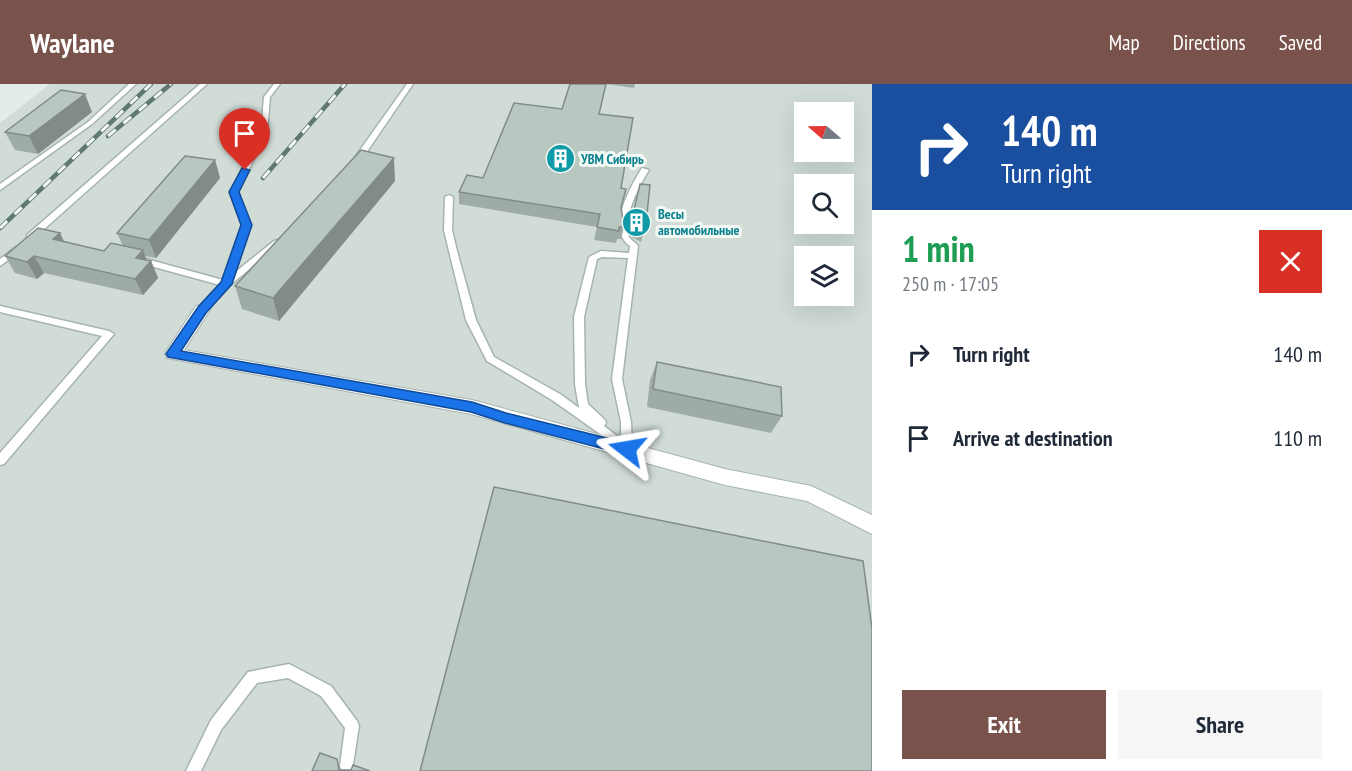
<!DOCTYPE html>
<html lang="en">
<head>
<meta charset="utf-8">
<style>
	:root { --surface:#fff; --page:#f6f6f7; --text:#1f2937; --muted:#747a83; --accent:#79524c }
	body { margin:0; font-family:"PT Sans Narrow",sans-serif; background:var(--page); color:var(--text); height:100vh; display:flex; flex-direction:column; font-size:22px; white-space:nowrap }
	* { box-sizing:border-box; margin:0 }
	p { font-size:20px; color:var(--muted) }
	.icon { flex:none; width:33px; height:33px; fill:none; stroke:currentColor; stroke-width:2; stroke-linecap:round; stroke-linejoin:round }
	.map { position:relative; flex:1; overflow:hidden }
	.panel { display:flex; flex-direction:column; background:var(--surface); width:480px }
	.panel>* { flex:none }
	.top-card { background:#1a4fa0; color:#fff; overflow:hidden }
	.needle { width:39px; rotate:290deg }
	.controls { position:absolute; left:794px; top:18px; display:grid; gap:12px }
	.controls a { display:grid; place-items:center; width:60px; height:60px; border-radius:0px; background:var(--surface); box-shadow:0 6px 24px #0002; font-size:30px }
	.pin { position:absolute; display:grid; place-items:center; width:51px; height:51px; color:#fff; margin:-62px -26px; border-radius:50% 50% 50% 0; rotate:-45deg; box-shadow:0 0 6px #0007 }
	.pin .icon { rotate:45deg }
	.me { position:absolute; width:66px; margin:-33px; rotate:284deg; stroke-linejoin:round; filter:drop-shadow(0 0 4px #0008) }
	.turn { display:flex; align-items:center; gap:21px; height:126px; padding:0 30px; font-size:27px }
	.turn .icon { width:78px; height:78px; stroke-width:2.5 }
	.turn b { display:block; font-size:42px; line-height:51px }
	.round { display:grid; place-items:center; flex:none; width:63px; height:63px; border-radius:0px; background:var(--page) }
	.head { display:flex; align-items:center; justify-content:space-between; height:102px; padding:0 30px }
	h1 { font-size:36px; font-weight:800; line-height:45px; color:#1e9e55 }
	.primary-button { display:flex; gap:12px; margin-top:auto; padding:12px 30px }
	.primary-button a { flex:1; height:69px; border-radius:0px; background:var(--accent); color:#fff; font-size:24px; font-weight:800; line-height:69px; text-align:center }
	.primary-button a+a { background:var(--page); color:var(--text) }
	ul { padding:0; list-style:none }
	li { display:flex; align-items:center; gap:18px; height:84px; padding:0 30px }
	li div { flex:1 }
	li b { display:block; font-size:22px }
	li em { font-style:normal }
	header { display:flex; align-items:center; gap:36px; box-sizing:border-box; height:84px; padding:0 30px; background:var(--accent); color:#fff }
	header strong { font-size:28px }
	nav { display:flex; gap:33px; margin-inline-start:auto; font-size:21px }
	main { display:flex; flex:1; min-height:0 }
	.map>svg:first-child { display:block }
</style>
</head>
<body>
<header>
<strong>Waylane</strong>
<nav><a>Map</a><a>Directions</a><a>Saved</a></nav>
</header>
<main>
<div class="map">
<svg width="872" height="687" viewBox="0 0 872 687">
	<rect width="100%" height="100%" fill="#e3ece8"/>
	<!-- built -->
	<path fill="#d1dcd7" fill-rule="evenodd" d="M 50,0 L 872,0 L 872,687 L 0,687 L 0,39 ZM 804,28 L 843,28 L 843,68 L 804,68 ZM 804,100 L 843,100 L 843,140 L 804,140 ZM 804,172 L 843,172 L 843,212 L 804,212 Z"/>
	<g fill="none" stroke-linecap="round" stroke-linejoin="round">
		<defs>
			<path id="service" d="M 129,0 L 136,0 L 92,40 L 0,106 L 0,100 L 88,38 Z
				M 200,0 L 207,0 L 33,155 L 27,155 L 27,151 Z
				M 274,0 L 280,0 L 270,13 L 267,48 L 238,108 L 250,141 L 234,189 L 274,157 L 277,156 L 281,159 L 229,202 L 205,228 L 199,228 L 197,226 L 199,224 L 220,201 L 136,178 L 135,176 L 139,173 L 223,196 L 242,141 L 230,108 L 261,48 L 264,13 Z
				M 407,0 L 413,0 L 360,78 L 354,78 L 353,76 Z
				M 642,84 L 649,86 C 640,100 622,135 628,151 C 630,156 635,158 638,162 L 622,295 L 631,338 L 632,365 L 631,368 L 627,369 L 552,316 L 487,277 L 466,236 L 449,167 L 444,146 L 445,113 L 449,111 L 453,113 L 452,146 L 457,167 L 476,236 L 494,273 L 560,310 L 579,324 L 575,300 L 574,233 L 589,173 L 601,167 L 629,169 L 630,162 C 606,146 630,103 642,84 ZM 602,173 L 628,174 L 612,295 L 621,338 L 621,355 L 604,342 L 606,339 L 605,336 L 588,320 L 585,300 L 584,233 L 597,175 Z
				M 16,163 L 19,164 L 19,168 L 0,182 L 0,175 Z
				M 0,222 L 109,247 L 114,250 L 4,380 L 0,381 L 0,369 L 102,252 L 0,228 Z
				M 289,580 L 331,602 L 357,637 L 359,642 L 352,687 L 342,687 L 340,682 L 345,644 L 321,612 L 288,594 L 257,599 L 221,646 L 201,687 L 186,687 L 211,636 L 248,588 Z"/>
			<path id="minor" d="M 202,221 L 208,222 L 210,226 L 184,266 L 472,316 L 725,385 L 811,402 L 872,431 L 872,450 L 807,417 L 725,401 L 471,330 L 167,274 L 165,270 L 167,266 L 196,222 Z"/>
		</defs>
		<!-- service casing -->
		<use href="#service" stroke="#a6b4af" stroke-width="3"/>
		<!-- minor casing -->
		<use href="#minor" stroke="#a6b4af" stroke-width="2"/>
		<!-- service -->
		<use href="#service" fill="#fff" fill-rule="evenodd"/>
		<!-- minor -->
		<use href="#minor" fill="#fff" fill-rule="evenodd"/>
		<defs>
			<path id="rail" d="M 108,52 L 171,0
				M 263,94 L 345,0
				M 0,144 L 151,0"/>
		</defs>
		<!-- rail casing -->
		<use href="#rail" stroke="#5f7870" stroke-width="4.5"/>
		<!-- rail -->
		<use href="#rail" stroke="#f4f9f6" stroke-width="3" stroke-dasharray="10" stroke-linecap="butt"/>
	</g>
	<!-- wall -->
	<path fill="#9faba6" d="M 570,0 L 635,0 L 634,4 L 606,0 L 599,30 L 621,104 L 621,124 L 624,143 L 621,155 L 617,155 L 616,159 L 594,156 L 597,143 L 459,120 L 459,108 L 483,94 L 562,25 Z
		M 92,28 L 38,70 L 15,66 L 5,48 Z
		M 215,76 L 220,94 L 156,174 L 145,172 L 147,176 L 151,177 L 158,194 L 143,211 L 44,189 L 37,195 L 15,189 L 5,172 L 60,149 L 64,158 L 104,167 L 123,162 L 117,149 Z
		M 395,97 L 279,237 L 242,225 L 235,202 Z
		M 640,100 L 646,139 L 641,158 L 632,153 L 629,144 Z
		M 657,278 L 782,332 L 771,349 L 647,323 L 650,296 Z"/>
	<!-- shaded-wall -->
	<path fill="#828b87" d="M 85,10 L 92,28 L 38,70 L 29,52 Z
		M 394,74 L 395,97 L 279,237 L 273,214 Z
		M 215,76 L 220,94 L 156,174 L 149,156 Z
		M 60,149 L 68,166 L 53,155 Z
		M 143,166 L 148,180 L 151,177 L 158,194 L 143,211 L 135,195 L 136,174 Z
		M 34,172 L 44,189 L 37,195 L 27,178 Z"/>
	<!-- building -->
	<path fill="#b9c7c1" stroke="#828b87" stroke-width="1.5" d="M 570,0 L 606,0 L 599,30 L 633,34 L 621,104 L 626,105 L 621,123 L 624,143 L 619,143 L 619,147 L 597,143 L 600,130 L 459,108 L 467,91 L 483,94 L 514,19 L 562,25 Z
		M 61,6 L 85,10 L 29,52 L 5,48 Z
		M 361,66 L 394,74 L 273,214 L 235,202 Z
		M 185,72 L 215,76 L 149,156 L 117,149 Z
		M 640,100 L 650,101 L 646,139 L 637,134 L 634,126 Z
		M 38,144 L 60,149 L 53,155 L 104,167 L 111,159 L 143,166 L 136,174 L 151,177 L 135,195 L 34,172 L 27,178 L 5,172 Z
		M 657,278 L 781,303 L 782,332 L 653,305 Z
		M 494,403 L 863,477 L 872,545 L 872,687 L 420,687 Z
		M 320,669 L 337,675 L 339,686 L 351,686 L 353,681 L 370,687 L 312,687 Z"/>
	<!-- route -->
	<path fill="#1a73e8" stroke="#114b97" stroke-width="1.5" d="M 242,84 L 250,86 L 239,108 L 252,141 L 232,200 L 206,229 L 181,267 L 472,318 L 506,329 L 627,359 L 632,361 L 634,365 L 632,369 L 627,371 L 505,339 L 471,328 L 168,273 L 166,270 L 168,267 L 198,223 L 221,198 L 241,141 L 229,108 Z"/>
	<!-- icons -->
	<defs>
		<symbol id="building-disc" viewBox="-11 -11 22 22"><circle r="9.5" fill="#0f9aa8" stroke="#f4f9f6"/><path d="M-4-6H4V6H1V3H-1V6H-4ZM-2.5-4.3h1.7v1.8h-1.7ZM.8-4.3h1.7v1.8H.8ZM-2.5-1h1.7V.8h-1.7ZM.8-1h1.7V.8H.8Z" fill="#fff"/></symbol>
	</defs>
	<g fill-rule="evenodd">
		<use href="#building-disc" x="544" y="58" width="33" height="33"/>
		<use href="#building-disc" x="620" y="122" width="33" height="33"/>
	</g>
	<g text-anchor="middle" stroke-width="6" stroke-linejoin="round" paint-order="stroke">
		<!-- far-culture labels -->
		<g font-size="14" font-weight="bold" fill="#0d838f" stroke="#f4f9f6" text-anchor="start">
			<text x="581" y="80">УВМ Сибирь</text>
			<text x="658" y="135">Весы<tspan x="658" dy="16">автомобильные</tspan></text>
		</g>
	</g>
</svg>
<div class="controls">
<a><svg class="needle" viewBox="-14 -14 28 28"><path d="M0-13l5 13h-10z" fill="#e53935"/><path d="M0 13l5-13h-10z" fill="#747a83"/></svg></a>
<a><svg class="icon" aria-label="search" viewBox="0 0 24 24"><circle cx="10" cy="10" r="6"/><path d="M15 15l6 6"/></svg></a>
<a><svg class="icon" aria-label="layers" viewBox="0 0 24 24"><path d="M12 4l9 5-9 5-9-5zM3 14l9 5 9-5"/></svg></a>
</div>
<div class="pin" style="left:245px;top:86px;background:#d93025"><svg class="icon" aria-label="arrive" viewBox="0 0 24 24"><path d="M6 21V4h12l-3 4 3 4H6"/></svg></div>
<svg class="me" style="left:627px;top:365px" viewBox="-20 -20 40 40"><path d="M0-17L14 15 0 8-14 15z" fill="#1a73e8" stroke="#fff" stroke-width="4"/></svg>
</div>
<section class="panel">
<div class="top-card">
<div class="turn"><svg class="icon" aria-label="right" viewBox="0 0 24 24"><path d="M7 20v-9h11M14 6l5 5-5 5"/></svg><div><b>140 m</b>Turn right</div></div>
</div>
<div class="head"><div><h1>1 min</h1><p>250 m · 17:05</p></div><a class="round" style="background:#d93025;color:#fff"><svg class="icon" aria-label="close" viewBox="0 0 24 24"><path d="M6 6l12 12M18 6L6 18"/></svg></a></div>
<ul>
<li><svg class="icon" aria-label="right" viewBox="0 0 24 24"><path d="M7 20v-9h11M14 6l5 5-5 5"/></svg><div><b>Turn right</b></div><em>140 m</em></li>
<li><svg class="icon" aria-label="arrive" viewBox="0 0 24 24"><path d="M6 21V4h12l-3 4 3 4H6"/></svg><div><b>Arrive at destination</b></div><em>110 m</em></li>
</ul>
<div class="primary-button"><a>Exit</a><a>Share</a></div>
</section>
</main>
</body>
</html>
